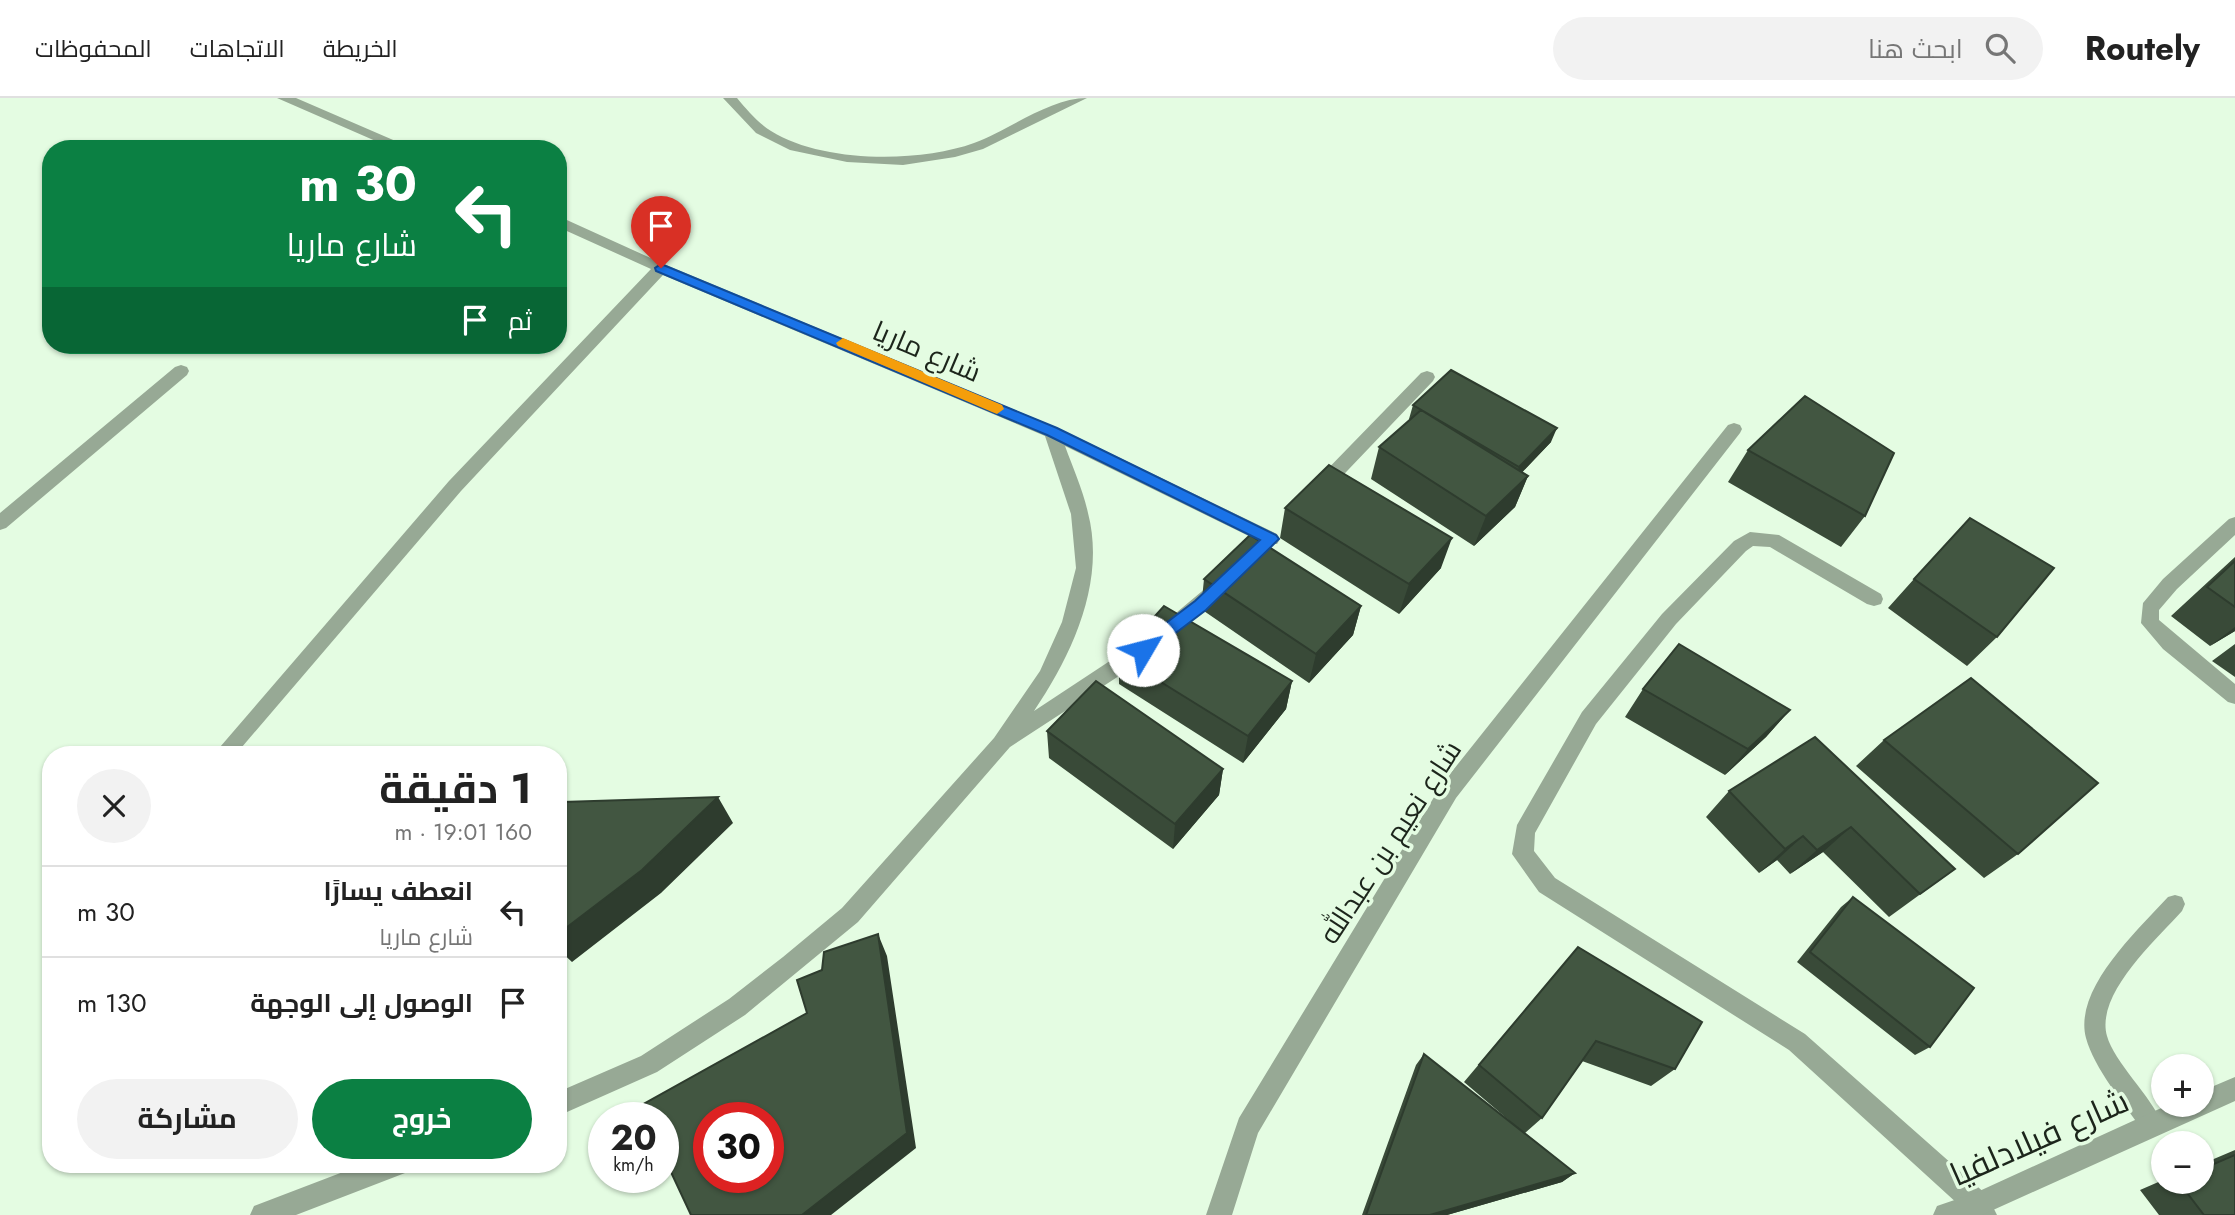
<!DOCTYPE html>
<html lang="ar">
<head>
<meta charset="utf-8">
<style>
	:root { --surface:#fff; --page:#f2f2f2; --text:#222; --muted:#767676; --line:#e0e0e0; --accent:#0b8043 }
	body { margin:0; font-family:Jost,Cairo,sans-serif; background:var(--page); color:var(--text); direction:rtl; height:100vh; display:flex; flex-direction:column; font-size:26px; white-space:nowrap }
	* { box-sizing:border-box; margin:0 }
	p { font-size:23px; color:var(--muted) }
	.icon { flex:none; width:38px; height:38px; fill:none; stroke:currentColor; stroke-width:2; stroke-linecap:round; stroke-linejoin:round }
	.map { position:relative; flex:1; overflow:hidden; direction:ltr }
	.drawer { position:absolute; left:42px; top:648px; width:525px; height:427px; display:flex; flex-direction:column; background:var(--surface); border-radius:28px; box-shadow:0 2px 5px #0004; direction:rtl }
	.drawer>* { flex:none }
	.guide { position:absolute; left:42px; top:42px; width:525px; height:214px; border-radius:28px; box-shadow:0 2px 5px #0004; direction:rtl; background:#0b8043; color:#fff; overflow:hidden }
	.controls { position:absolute; left:2151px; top:956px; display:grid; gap:14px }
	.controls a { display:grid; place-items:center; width:63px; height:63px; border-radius:50%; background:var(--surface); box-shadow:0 2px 5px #0004; font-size:35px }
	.speed { position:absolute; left:588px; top:1004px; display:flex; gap:14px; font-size:35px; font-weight:700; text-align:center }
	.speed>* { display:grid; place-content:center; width:91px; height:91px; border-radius:50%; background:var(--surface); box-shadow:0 2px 5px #0004; line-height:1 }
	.speed small { font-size:18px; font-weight:400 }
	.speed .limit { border:10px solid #d22; background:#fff; color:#111 }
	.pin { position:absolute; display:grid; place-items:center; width:60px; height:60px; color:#fff; margin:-72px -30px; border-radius:50% 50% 50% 0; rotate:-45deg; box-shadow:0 0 7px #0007 }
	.pin .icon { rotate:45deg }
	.me { position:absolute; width:77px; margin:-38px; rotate:53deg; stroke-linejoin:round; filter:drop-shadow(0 0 5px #0008) }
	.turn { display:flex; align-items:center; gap:24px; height:147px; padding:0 35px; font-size:32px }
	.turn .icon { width:91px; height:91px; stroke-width:2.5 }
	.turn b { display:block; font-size:49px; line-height:60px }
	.then { display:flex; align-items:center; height:66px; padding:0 35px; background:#0003; gap:14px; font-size:26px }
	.round { display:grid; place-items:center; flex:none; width:74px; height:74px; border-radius:37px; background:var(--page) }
	.summary { display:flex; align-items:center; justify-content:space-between; height:119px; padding:0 35px }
	h1 { font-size:42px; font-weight:700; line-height:52px }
	.button { display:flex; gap:14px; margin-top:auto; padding:14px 35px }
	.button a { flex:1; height:80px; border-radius:42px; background:var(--accent); color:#fff; font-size:28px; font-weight:700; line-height:80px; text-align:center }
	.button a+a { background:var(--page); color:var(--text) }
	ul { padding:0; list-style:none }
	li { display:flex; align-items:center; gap:21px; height:91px; padding:0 35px; border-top:2px solid var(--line) }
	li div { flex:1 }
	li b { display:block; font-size:26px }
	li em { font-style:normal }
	header { display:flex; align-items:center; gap:42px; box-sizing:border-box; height:98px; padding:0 35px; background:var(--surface); border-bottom:2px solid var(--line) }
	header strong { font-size:33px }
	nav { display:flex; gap:38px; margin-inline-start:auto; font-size:24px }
	.search { width:490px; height:63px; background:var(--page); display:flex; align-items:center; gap:18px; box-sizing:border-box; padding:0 24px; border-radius:38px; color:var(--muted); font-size:26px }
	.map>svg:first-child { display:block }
</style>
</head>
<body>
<header>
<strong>Routely</strong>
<div class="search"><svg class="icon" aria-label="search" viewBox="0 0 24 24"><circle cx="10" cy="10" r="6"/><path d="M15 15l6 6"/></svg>ابحث هنا</div>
<nav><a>الخريطة</a><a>الاتجاهات</a><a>المحفوظات</a></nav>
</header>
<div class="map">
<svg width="2235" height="1117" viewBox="0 0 2235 1117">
	<rect width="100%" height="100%" fill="#e4fce2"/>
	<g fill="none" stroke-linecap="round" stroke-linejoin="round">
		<!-- service -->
		<path fill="#97a995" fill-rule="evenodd" d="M 2175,797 L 2182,799 L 2185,806 L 2182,813 C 2157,841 2095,896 2107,938 C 2114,964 2151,998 2162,1025 L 2159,1033 L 2151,1036 L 2143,1033 C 2125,1007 2094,970 2086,940 C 2073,891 2138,832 2168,799 Z"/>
		<!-- minor -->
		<path fill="#97a995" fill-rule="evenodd" d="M 277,0 L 296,0 L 414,51 L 394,51 Z
			M 723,0 L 737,0 C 747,12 758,25 771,33 C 822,65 919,65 974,45 C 1009,32 1050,0 1087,0 L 983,51 L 955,59 L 903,67 L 847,64 L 790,52 L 756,35 Z
			M 558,118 L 666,167 L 1058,330 L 1277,436 L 1280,441 L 1277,446 L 1265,446 L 1065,348 C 1073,370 1083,392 1088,415 C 1106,484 1072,557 1034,613 L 1131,549 L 1138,547 L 1145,549 L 1148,555 L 1145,561 L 1010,649 L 858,824 L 745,917 L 657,974 L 558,1018 L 558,994 L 641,958 L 729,901 L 783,859 L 842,810 L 994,640 L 1040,573 L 1062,524 L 1076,470 L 1071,416 L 1045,338 L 663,177 L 461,393 L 236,656 L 214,656 L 449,383 L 651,171 L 558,129 Z
			M 181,267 L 187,269 L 189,273 L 187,277 L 6,430 L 0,432 L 0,415 L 175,269 Z
			M 1427,273 L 1433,275 L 1435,279 L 1433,283 L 1327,394 L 1315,394 L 1312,389 L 1315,384 L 1421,275 Z
			M 1734,325 L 1740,327 L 1742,331 L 1740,335 L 1456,700 L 1258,1035 L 1232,1117 L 1206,1117 L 1239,1020 L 1442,686 L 1728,327 Z
			M 2235,419 L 2235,437 L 2177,491 L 2159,512 L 2159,522 L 2235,586 L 2235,606 L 2228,604 L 2163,551 L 2141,525 L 2143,505 L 2163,481 L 2229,421 Z
			M 1750,434 L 1779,437 L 1881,496 L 1883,501 L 1881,506 L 1874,508 L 1867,506 L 1770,449 L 1753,448 L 1746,453 L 1676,526 L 1596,626 L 1535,735 L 1534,753 L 1555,780 L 1805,936 L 1987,1097 L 1997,1117 L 1970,1117 L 1789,952 L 1539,794 L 1512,756 L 1517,727 L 1582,614 L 1662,516 L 1734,443 Z
			M 1220,482 L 1227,484 L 1229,489 L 1227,494 L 1172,540 L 1165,543 L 1158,540 L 1155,535 L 1158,530 L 1213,484 Z
			M 364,1066 L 408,1066 L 405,1075 L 296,1117 L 250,1117 L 254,1108 Z"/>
		<!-- tertiary -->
		<path fill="#97a995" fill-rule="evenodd" d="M 2235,979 L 2235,1003 L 1982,1117 L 1933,1117 L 1937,1108 L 1975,1095 L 2170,1006 L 2202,1006 L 2202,993 Z"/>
	</g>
	<!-- wall -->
	<path fill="#394a38" d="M 1413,307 L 1551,344 L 1522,374 L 1528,378 L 1515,409 L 1474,448 L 1371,381 L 1379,349 L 1410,322 L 1409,321 Z
		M 1748,352 L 1865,418 L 1841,449 L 1728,384 Z
		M 1285,410 L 1441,470 L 1399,516 L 1280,440 Z
		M 2235,459 L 2235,533 L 2210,548 L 2171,518 Z
		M 1204,481 L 1361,508 L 1353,537 L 1309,585 L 1201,511 Z
		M 1914,481 L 1997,539 L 1967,568 L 1888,510 Z
		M 2235,546 L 2235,579 L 2212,563 Z
		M 1119,558 L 1292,583 L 1286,611 L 1243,665 L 1119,586 Z
		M 1643,591 L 1790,612 L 1766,639 L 1725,677 L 1625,619 Z
		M 1047,633 L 1223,671 L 1219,697 L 1173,751 L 1049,660 Z
		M 1815,639 L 1955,771 L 1889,819 L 1823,754 L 1790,776 L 1777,762 L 1759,775 L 1706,719 L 1729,693 Z
		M 1884,642 L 2018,756 L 1984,780 L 1856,668 Z
		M 1853,799 L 1930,949 L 1915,957 L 1797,864 L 1841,809 Z
		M 1560,870 L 1675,971 L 1651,988 L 1582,963 L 1542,1020 L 1525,1035 L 1575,1075 L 1562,1084 L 1447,1117 L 1362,1117 L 1416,967 L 1424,956 L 1511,1024 L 1464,984 Z
		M 2235,1052 L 2235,1117 L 2159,1117 L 2140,1092 L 2163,1082 L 2163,1083 L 2202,1083 L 2202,1066 Z"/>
	<!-- shaded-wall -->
	<path fill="#2e3c2e" d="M 1557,330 L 1551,344 L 1514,383 L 1519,369 Z
		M 1528,378 L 1515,409 L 1474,448 L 1486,418 Z
		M 1452,440 L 1441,470 L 1399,516 L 1409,486 Z
		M 1361,508 L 1353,537 L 1309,585 L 1316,556 Z
		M 2235,529 L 2235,533 L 2210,548 Z
		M 1292,583 L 1286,611 L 1243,665 L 1248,638 Z
		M 1790,612 L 1766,639 L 1725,677 L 1748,651 Z
		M 1223,671 L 1219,697 L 1173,751 L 1175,726 Z
		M 718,699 L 733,725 L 661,795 L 572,864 L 558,851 L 558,836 Z
		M 1851,729 L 1823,754 L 1790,776 L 1817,752 Z
		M 1803,738 L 1777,762 L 1759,775 L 1785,751 Z
		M 878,836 L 887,858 L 916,1050 L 831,1117 L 802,1117 Z
		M 1575,1075 L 1562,1084 L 1447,1117 L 1430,1117 Z"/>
	<!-- building -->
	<path fill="#425641" stroke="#2e3c2e" stroke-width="2" fill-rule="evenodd" d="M 1451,272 L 1557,330 L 1519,369 L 1413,307 Z
		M 1805,298 L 1894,355 L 1865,418 L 1748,352 Z
		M 1421,312 L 1528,378 L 1486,418 L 1379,349 Z
		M 1329,367 L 1452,440 L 1409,486 L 1285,410 Z
		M 1970,420 L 2054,470 L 1997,539 L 1914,481 Z
		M 1250,437 L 1361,508 L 1316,556 L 1204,481 Z
		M 2235,463 L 2235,509 L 2207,489 Z
		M 1164,508 L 1292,583 L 1248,638 L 1119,558 Z
		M 1679,546 L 1790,612 L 1748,651 L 1643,591 Z
		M 1971,580 L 2098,685 L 2018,756 L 1884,642 Z
		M 1096,583 L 1223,671 L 1175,726 L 1047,633 Z
		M 1815,639 L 1955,771 L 1920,796 L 1851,729 L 1817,752 L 1803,738 L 1785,751 L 1729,693 Z
		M 718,699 L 642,772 L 558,836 L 558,754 L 563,704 Z
		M 1853,799 L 1974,890 L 1930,949 L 1810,854 Z
		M 878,836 L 907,1035 L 802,1117 L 691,1117 L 663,1057 L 663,1020 L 646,1020 L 640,1008 L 807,915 L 797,882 L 822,872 L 824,854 ZM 709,1020 L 768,1020 L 768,1080 L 709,1080 Z
		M 1578,849 L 1702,924 L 1675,971 L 1596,943 L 1542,1020 L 1479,967 Z
		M 1424,956 L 1575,1075 L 1430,1117 L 1366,1117 Z
		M 2235,1057 L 2235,1117 L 2204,1117 L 2178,1083 L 2202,1083 L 2202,1071 Z"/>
	<!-- route -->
	<path fill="#1a73e8" stroke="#114b97" stroke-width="2" d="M 661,166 L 1057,330 L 1276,437 L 1279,441 L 1206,512 L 1148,556 L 1137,556 L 1135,552 L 1137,547 L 1195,503 L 1260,442 L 1047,337 L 656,173 L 655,170 Z"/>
	<!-- slow -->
	<path fill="#f59e0b" d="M 843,240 L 1002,307 L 1004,311 L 997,316 L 992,314 L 838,248 L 836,245 Z"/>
	<g text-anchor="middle" stroke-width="7" stroke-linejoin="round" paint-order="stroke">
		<!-- street labels -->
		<g font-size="28" fill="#1c251b" stroke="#e4fce2">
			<text transform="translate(927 253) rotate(23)" y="10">شارع ماريا</text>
			<text transform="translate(1390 744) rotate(-57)" y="10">شارع نعيم بن عبدالله</text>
		</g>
		<!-- near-street labels -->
		<g font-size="33" fill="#1c251b" stroke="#e4fce2">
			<text transform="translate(2039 1039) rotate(-24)" y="12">شارع فيلادلفيا</text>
		</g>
	</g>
</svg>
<div class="controls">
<a>+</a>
<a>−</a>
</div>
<div class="speed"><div>20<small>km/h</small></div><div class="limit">30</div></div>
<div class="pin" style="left:661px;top:170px;background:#d93025"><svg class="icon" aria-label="arrive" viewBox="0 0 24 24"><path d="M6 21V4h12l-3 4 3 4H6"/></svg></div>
<svg class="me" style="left:1143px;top:552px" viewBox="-20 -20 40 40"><circle r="19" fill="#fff"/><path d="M0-13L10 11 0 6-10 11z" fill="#1a73e8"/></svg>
<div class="guide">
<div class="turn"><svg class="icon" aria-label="left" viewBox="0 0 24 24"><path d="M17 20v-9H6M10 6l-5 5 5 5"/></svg><div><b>30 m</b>شارع ماريا</div></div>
<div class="then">ثم<svg class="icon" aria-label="arrive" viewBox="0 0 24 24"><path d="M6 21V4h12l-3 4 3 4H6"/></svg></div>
</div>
<section class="drawer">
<div class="summary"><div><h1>1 دقيقة</h1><p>160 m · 19:01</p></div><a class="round"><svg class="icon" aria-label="close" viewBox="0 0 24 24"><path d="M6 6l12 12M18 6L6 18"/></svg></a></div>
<ul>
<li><svg class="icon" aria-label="left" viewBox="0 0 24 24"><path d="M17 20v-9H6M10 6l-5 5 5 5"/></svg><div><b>انعطف يسارًا</b><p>شارع ماريا</p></div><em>30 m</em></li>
<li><svg class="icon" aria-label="arrive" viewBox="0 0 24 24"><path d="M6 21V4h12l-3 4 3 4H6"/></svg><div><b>الوصول إلى الوجهة</b></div><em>130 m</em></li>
</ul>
<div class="button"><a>خروج</a><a>مشاركة</a></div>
</section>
</div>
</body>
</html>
